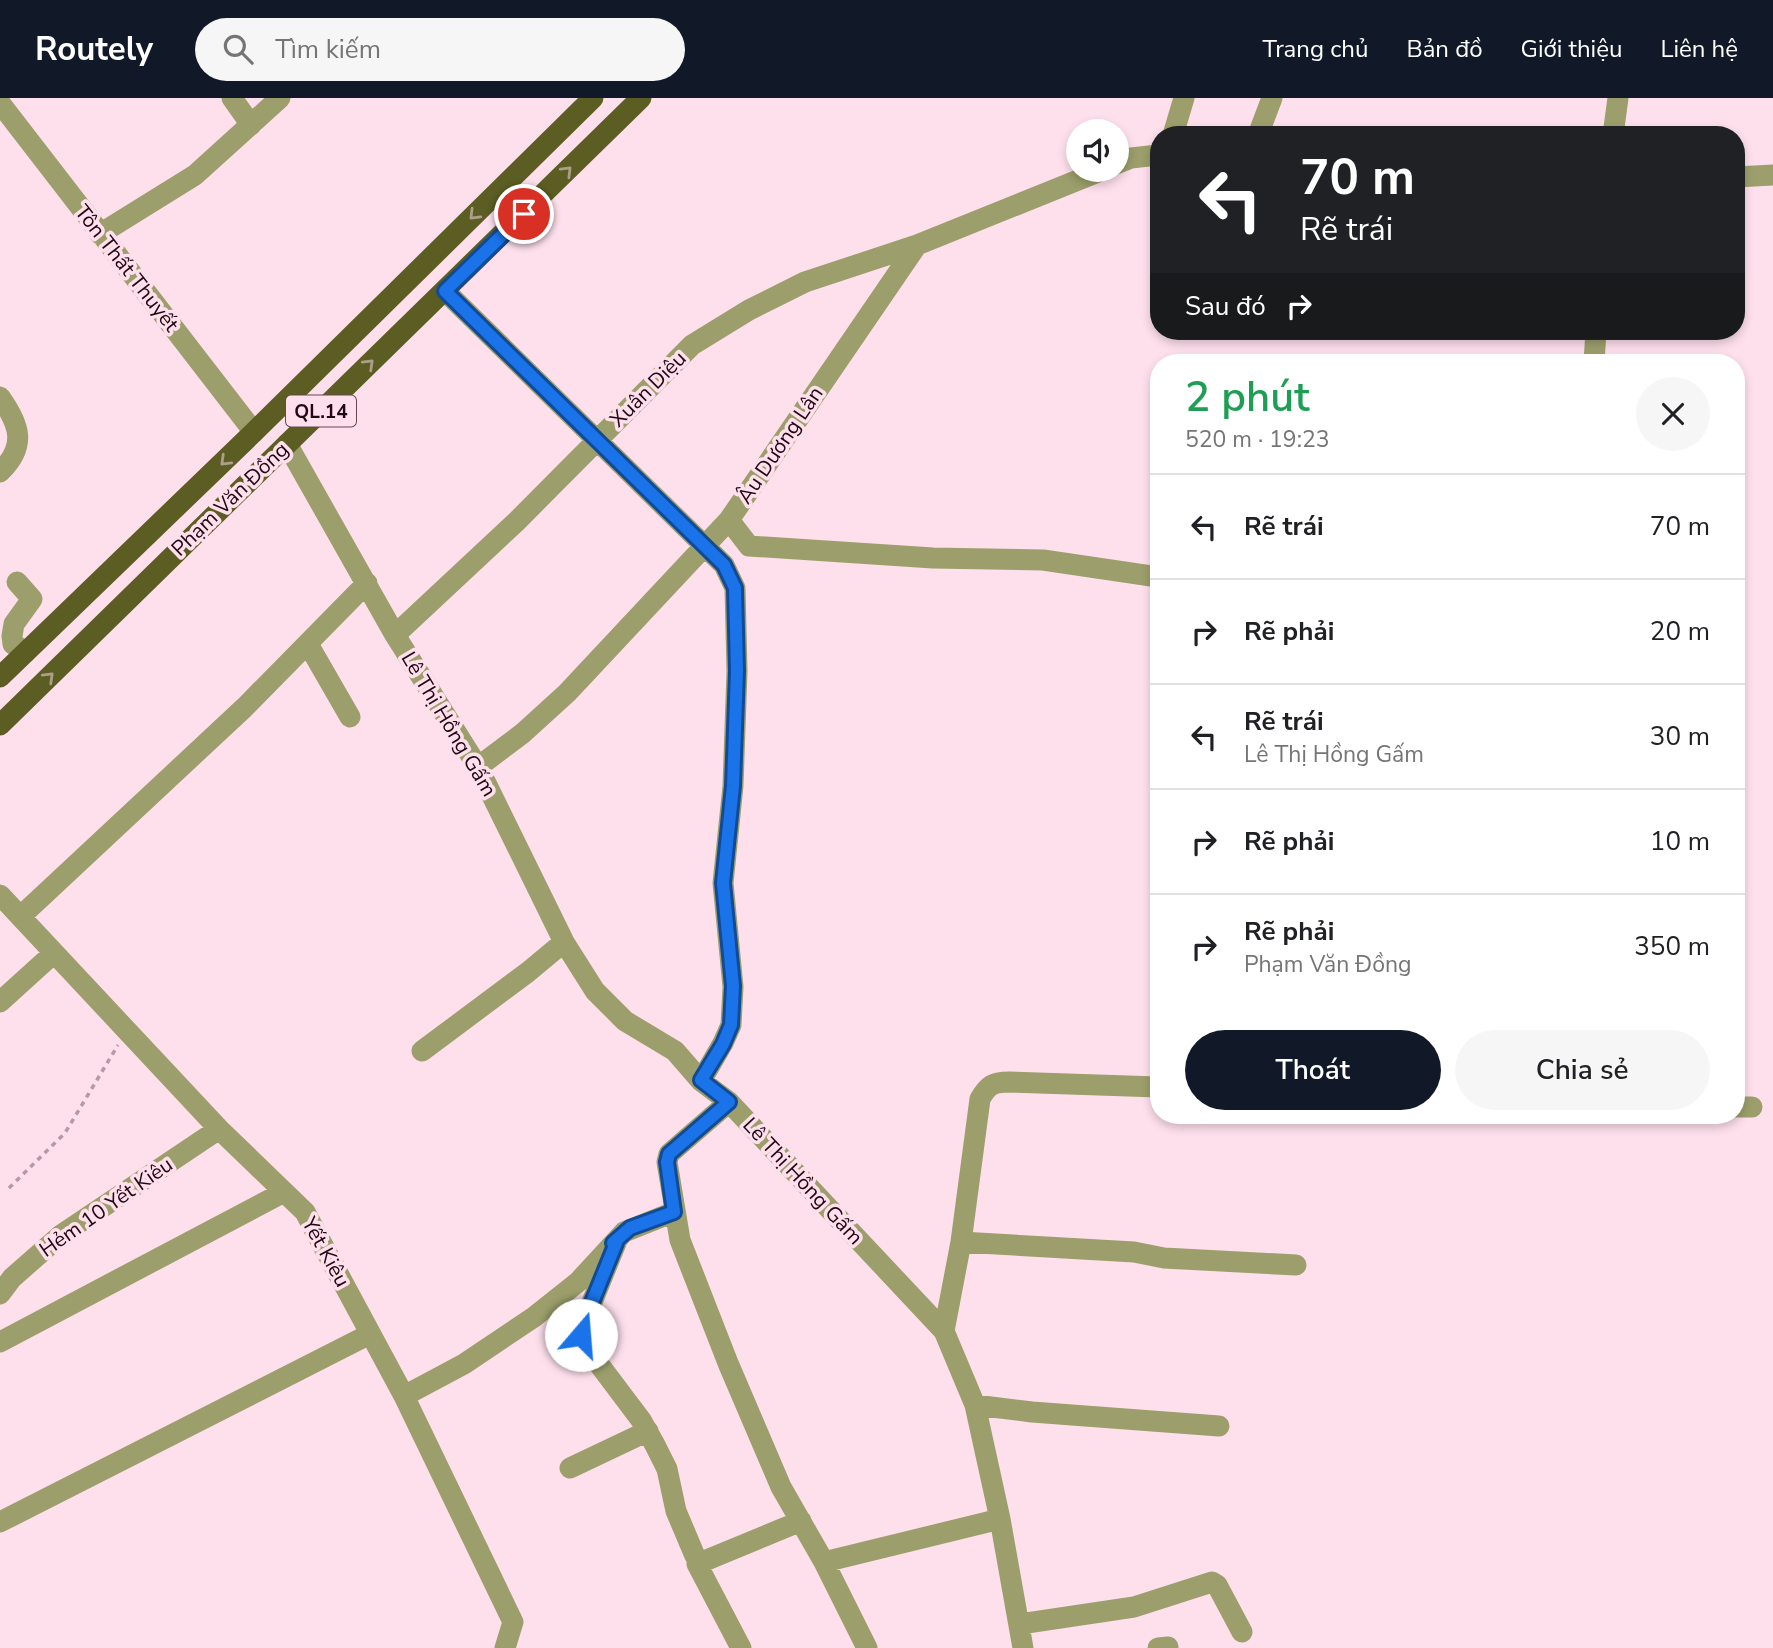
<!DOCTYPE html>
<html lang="vi">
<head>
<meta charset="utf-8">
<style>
	:root { --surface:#fff; --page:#f6f6f6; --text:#202124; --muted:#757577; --line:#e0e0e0; --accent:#111827 }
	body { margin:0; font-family:"Nunito Sans",sans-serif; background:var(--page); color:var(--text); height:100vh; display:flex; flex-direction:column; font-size:26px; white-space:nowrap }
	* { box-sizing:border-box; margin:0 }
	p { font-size:23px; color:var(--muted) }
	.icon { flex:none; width:38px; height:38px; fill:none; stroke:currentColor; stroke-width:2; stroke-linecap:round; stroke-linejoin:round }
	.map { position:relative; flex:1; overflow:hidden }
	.side { position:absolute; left:1150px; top:256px; width:595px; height:770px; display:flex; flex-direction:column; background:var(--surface); border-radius:28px; box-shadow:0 4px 10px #0003 }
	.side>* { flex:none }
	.hud { position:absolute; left:1150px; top:28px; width:595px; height:214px; border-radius:28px; box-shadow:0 4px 10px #0003; background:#202124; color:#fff; overflow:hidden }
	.controls { position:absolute; left:1066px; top:21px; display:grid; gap:14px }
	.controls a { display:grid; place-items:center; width:63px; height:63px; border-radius:50%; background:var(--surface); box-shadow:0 4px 10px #0003; font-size:35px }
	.pin { position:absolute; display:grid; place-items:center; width:60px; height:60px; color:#fff; margin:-30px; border:4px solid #fff; border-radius:50%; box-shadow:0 2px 7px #0007 }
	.me { position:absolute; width:77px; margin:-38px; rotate:18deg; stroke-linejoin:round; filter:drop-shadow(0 0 5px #0008) }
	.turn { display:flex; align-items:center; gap:24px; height:147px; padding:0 35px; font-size:32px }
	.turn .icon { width:91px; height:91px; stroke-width:2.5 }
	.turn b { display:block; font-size:49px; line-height:60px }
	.then { display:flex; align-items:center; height:66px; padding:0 35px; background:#0003; gap:14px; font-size:26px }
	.round { display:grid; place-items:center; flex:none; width:74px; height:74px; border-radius:37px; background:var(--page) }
	.summary { display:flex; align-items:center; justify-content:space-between; height:119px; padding:0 35px }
	h1 { font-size:42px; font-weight:600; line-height:52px; color:#1e9e55 }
	.primary-button { display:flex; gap:14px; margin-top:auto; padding:14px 35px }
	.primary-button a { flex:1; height:80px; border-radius:42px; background:var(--accent); color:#fff; font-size:28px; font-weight:600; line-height:80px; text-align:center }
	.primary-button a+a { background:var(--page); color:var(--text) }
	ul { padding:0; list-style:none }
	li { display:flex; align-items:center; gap:21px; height:105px; padding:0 35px; border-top:2px solid var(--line) }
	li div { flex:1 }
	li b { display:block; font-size:26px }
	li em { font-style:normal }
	header { display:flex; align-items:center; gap:42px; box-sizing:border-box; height:98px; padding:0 35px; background:var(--accent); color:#fff }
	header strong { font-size:33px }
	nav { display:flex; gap:38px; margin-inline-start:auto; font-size:24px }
	.search { width:490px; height:63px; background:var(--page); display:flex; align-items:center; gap:18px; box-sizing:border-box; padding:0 24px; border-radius:38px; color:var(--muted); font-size:26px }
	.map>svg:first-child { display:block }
</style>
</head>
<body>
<header>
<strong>Routely</strong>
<div class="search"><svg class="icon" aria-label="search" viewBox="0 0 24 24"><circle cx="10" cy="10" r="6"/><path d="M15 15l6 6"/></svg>Tìm kiếm</div>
<nav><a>Trang chủ</a><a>Bản đồ</a><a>Giới thiệu</a><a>Liên hệ</a></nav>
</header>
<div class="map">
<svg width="1773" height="1550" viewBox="0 0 1773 1550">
	<rect width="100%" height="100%" fill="#fee0ed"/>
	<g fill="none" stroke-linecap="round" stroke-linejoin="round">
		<!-- path -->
		<path stroke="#b599a6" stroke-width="3.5" stroke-dasharray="5 5" stroke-linecap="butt" d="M 9,1090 L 65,1035 L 118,947"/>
		<!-- minor -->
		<path stroke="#9c9f6b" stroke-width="21" d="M 232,0 L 251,27
			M 0,5 L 254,334
			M 1173,37 L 1184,0
			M 1258,37 L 1272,0
			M 1613,37 L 1618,0
			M 1116,66 L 1131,60 L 1158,57
			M 1736,79 L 1773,77
			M 100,136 L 195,77 L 280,0
			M 445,193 L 724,467 L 735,490 L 737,573 L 733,688 L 723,785 L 733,889 L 731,927 L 723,945 L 701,983
			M 1594,264 L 1596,233
			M 0,299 C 20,327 27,348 0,374
			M 287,346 L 395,537 L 478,669 L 564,844 L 595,893 L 625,923 L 675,953 L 701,983 L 729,1004 L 944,1233 L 975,1307 L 1000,1421 L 1023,1550
			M 729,422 L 749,448 L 933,460 L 1043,462 L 1158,479
			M 17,484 L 32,501 L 14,526 L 12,538 L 13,546 L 26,554
			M 395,537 L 516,424 L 692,247 L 749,212 L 805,184 L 917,147
			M 308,546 L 350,619
			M 478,669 L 523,635 L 567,595 L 729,422 L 917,147 L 1103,72
			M 0,797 L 219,1031 L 305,1114 L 404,1298 L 513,1524 L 505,1550
			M 21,818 L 245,609 L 367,485
			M 0,904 L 54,855
			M 422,953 L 528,874 L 564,844
			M 729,1004 L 669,1056 L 667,1064 L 680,1142 L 728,1265 L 781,1389 L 824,1464 L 867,1550
			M 1736,1009 L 1752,1009
			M 961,1144 L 1134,1154 L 1164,1160 L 1296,1167
			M 616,1145 L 582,1229 L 583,1245 L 641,1322 L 655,1347 L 667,1371 L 676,1413 L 695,1458
			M 0,1196 L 12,1180 L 61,1137 L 219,1031
			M 944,1233 L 961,1144 L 980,1001 C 988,987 993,984 1009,984 L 1158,989
			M 0,1244 L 284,1094
			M 404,1298 L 464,1266 L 534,1219 L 578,1184 L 624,1134 L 674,1114
			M 975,1307 L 1032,1314 L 1219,1328
			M 570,1370 L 648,1333
			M 0,1424 L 370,1236
			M 824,1464 L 1000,1421
			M 1020,1526 L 1134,1509 L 1212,1484 L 1217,1487 L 1242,1534
			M 741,1550 L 697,1466 L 801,1423
			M 1158,1550 L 1168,1549"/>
		<!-- major -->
		<path stroke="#5b5d22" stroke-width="21" d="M 0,579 L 254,334 L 593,0
			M 0,627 L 641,0"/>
	</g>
	<!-- one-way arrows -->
	<defs><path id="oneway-chevron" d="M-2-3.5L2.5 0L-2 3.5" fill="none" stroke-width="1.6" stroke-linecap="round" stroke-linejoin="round" transform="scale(1.75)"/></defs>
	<g stroke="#ac9e88">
		<use href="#oneway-chevron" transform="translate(567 73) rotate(-45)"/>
		<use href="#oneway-chevron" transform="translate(474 117) rotate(135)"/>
		<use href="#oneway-chevron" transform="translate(369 266) rotate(-44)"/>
		<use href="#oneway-chevron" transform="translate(225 363) rotate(136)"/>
		<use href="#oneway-chevron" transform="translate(49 579) rotate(-44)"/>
	</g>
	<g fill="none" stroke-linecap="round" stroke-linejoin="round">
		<defs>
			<path id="route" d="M 524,116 L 445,193 L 724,467 L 735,490 L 737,573 L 733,688 L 723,785 L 733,888 L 731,927 L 723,946 L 701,982 L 729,1004 L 669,1056 L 667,1064 L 674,1114 L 630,1130 L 613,1145 L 616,1145 L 582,1229 L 581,1237"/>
		</defs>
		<!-- route casing -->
		<use href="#route" stroke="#114b97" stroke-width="18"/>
		<!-- route -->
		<use href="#route" stroke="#1a73e8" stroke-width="12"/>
	</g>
	<g text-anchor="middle" stroke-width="7" stroke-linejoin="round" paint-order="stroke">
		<!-- shield labels -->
		<rect fill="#fee0ed" stroke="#634955" stroke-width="2" x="286" y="297.5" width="70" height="31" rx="5"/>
		<g font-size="19" font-weight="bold" fill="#200814">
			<text x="321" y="320">QL.14</text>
		</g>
		<!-- street labels -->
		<g font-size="21" fill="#200814" stroke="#fee0ed">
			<text transform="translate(127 170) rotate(52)" y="7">Tôn Thất Thuyết</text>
			<text transform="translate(648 291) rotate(-45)" y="7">Xuân Diệu</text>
			<text transform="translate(780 347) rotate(-56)" y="7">Âu Dương Lân</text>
			<text transform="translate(230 401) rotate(-44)" y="7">Phạm Văn Đồng</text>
			<text transform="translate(449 626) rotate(59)" y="7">Lê Thị Hồng Gấm</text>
			<text transform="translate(803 1083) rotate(47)" y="7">Lê Thị Hồng Gấm</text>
			<text transform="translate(106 1109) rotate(-35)" y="7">Hẻm 10 Yết Kiêu</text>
			<text transform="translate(326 1154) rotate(61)" y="7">Yết Kiêu</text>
		</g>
	</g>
</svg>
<div class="controls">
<a><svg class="icon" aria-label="sound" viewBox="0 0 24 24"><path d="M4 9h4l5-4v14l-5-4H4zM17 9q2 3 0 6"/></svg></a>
</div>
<div class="pin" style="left:524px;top:116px;background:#d93025"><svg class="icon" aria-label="arrive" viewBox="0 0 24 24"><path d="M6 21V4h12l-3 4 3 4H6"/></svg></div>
<svg class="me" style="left:581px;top:1237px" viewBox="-20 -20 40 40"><circle r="19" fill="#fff"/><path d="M0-13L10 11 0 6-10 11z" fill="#1a73e8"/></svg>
<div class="hud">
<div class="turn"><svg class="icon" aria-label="left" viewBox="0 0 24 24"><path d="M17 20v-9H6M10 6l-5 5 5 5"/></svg><div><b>70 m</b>Rẽ trái</div></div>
<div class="then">Sau đó<svg class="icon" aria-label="right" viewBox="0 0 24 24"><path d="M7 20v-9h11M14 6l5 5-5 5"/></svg></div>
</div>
<section class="side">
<div class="summary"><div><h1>2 phút</h1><p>520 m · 19:23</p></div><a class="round"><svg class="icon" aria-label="close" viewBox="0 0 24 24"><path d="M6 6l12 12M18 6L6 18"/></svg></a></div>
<ul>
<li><svg class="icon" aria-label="left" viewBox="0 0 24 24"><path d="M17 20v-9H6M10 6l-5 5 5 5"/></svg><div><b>Rẽ trái</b></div><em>70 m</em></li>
<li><svg class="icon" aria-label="right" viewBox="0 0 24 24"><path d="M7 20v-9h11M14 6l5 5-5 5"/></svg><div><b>Rẽ phải</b></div><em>20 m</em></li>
<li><svg class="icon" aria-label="left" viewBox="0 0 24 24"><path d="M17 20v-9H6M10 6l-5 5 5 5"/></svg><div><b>Rẽ trái</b><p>Lê Thị Hồng Gấm</p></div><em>30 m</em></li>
<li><svg class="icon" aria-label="right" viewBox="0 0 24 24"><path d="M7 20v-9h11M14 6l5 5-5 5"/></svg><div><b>Rẽ phải</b></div><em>10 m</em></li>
<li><svg class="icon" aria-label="right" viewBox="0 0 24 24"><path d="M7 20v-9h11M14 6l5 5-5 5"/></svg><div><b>Rẽ phải</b><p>Phạm Văn Đồng</p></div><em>350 m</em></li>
</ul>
<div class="primary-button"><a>Thoát</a><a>Chia sẻ</a></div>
</section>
</div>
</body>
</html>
